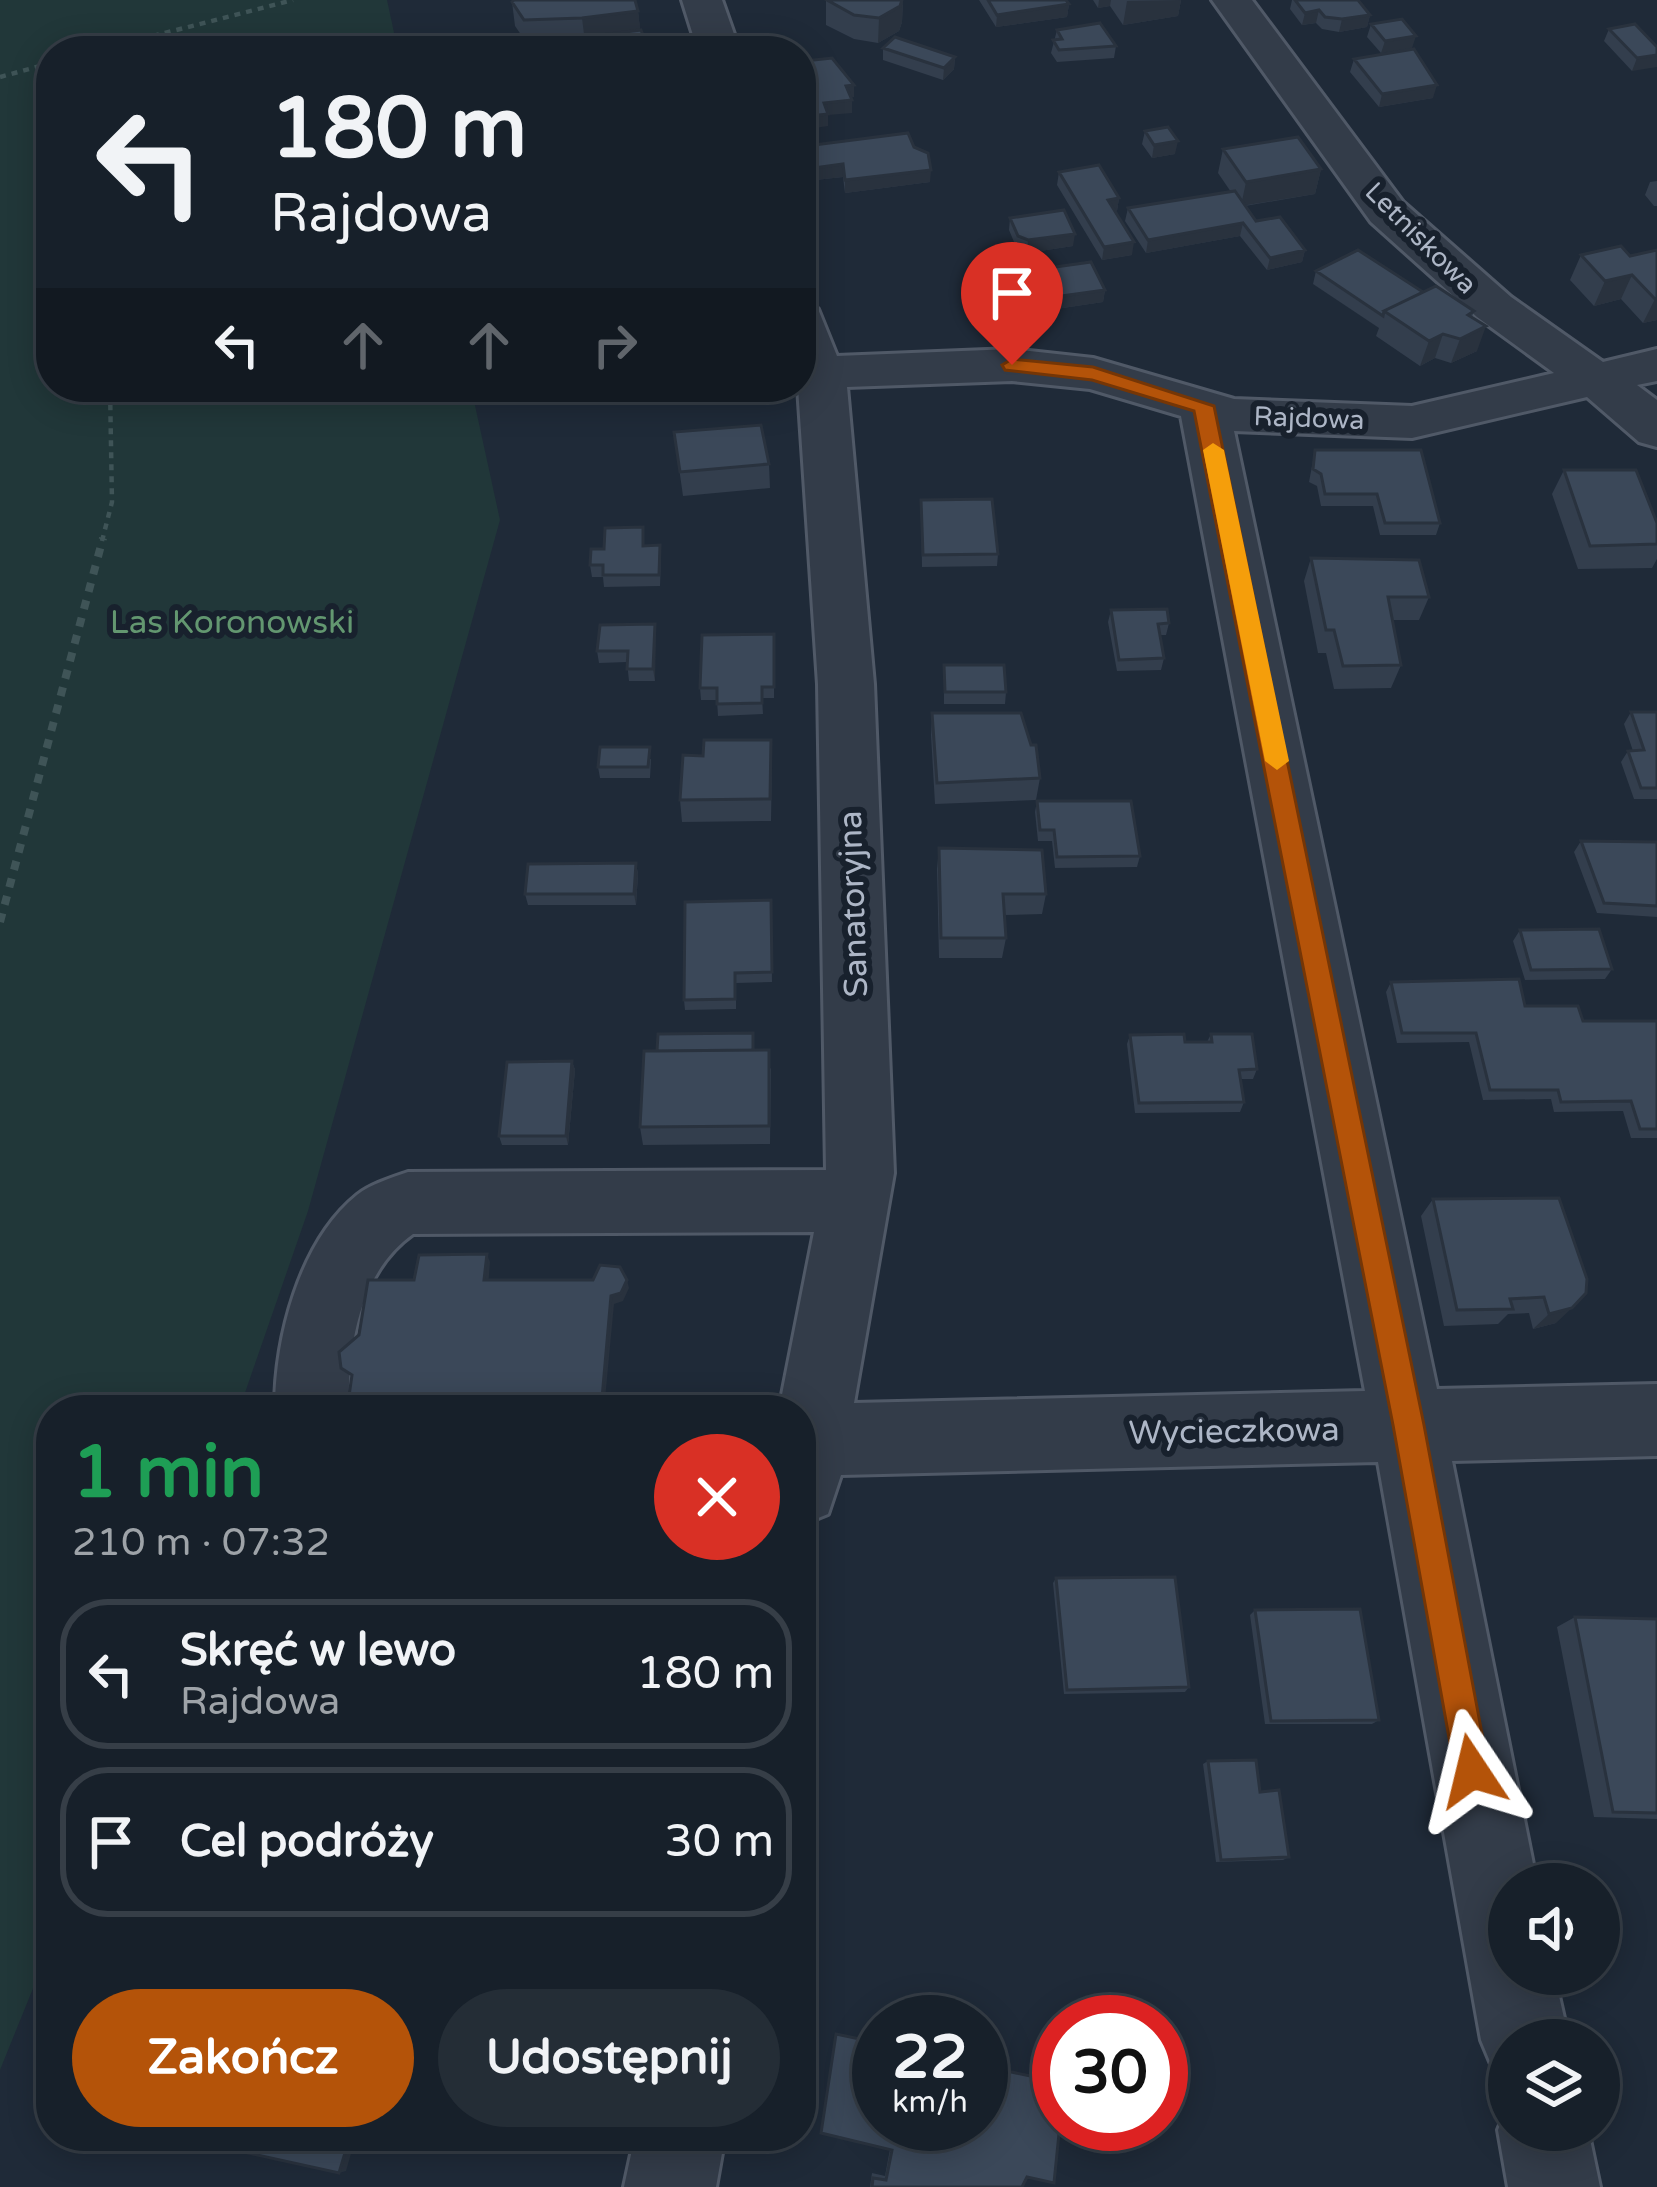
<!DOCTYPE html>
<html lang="pl">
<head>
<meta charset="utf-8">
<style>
	:root { --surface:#17202a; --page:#242d36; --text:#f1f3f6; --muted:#9ea3a8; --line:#363e47; --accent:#b45309 }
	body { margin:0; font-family:"Varela Round",sans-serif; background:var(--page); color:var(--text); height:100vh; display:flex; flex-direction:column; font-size:45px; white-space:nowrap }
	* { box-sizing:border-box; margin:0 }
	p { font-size:39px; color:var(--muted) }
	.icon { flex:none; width:66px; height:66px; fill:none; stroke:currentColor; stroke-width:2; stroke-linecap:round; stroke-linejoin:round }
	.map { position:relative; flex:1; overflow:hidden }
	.panel { position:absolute; left:36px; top:1395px; width:780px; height:756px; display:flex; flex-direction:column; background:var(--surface); border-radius:48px; box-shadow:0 6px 30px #0003,0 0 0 3px var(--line) }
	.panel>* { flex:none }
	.banner { position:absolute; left:36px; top:36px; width:780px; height:366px; border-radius:48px; box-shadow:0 6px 30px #0003,0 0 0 3px var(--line); background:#17202a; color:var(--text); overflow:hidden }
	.controls { position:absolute; left:1488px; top:1863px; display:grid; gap:24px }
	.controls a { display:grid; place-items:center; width:132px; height:132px; border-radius:50%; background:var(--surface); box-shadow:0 6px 30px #0003,0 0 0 3px var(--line); font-size:60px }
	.speed { position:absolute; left:852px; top:1995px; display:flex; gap:24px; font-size:60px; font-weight:700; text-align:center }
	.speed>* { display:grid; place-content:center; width:156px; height:156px; border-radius:50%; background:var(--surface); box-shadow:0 6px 30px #0003,0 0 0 3px var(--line); line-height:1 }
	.speed small { font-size:30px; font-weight:400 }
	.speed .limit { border:18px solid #d22; background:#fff; color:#111 }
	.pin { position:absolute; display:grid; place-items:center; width:102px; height:102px; color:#fff; margin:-123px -51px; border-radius:50% 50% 50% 0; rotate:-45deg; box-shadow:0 0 12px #0007 }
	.pin .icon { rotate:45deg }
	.me { position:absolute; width:132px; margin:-66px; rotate:350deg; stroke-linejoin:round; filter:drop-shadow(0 0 9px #0008) }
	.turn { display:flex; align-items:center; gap:42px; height:252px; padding:0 36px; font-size:54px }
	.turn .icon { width:156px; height:156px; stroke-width:2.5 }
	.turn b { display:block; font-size:84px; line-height:102px }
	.lanes { display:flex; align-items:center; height:114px; padding:0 36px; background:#0003; justify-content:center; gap:60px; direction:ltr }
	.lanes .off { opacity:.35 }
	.round { display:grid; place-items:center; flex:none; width:126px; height:126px; border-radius:63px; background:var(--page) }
	.head { display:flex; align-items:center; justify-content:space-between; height:204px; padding:0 36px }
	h1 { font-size:72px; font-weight:700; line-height:90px; color:#1e9e55 }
	.button { display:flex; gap:24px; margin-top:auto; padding:24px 36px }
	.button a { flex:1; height:138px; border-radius:72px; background:var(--accent); color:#fff; font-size:48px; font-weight:700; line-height:138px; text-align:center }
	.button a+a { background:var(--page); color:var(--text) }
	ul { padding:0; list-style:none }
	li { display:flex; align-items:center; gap:36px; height:150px; margin:0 24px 18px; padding:0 12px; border:6px solid var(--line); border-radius:48px }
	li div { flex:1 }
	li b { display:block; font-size:45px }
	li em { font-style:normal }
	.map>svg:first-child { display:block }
</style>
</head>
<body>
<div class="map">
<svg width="1657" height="2187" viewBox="0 0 1657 2187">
	<rect width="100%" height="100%" fill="#1f2a38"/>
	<!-- green -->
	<path fill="#213739" d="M 0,0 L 387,0 L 398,51 L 51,51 L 51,387 L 471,387 L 500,520 L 308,1211 L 239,1410 L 51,1410 L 51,1944 L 0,2070 Z"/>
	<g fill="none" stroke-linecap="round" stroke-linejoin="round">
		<defs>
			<path id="minor" d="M 682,0 L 722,0 L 740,51 L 698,51 Z
				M 1212,0 L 1252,0 L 1403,202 L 1511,297 L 1603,362 L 1657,349 L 1657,381 L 1637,385 L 1657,400 L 1657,447 L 1639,442 L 1587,397 L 1412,438 L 1234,431 L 1437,1389 L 1657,1384 L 1657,1456 L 1452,1461 L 1537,1884 L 1509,1884 L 1509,1974 L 1554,1974 L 1569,2040 L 1509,2040 L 1509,2078 L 1494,2071 L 1481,2040 L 1378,1462 L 841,1475 L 828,1514 L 801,1525 L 801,1410 L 779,1410 L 814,1232 L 413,1234 C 359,1272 347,1348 349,1410 L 275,1410 C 275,1339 299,1242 357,1195 C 371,1184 391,1178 408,1172 L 826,1170 L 818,684 L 798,387 L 801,305 L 818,309 L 837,356 L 1012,349 L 1093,358 L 1234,399 L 1412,406 L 1554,373 L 1477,317 L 1371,222 ZM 1012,381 L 1090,389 L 1181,416 L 1365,1391 L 854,1403 L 894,1173 L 874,684 L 847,387 Z
				M 1509,2103 L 1509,2130 L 1588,2130 L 1600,2187 L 1508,2187 L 1498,2130 Z
				M 635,2136 L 725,2136 L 716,2187 L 624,2187 Z"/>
		</defs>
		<!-- minor casing -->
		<use href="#minor" stroke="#505967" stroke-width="6"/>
		<!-- path-far1 -->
		<path stroke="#3f5457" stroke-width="4.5" stroke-dasharray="6 6" stroke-linecap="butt" d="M 95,51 L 293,0
			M 0,77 L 51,63
			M 102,541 L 112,502 L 110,387"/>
		<!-- path -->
		<path stroke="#3f5457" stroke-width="8" stroke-dasharray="9 9" stroke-linecap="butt" d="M 0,922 L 103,538"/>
		<!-- minor -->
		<use href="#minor" fill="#333c49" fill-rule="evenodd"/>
	</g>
	<!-- wall -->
	<path fill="#333e4d" d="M 826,0 L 903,0 L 902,22 L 899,31 L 878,43 L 854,39 L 826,25 Z
		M 979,0 L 1066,0 L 1069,4 L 1067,17 L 996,27 Z
		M 1093,0 L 1181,0 L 1178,16 L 1123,25 L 1110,6 L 1098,8 Z
		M 1292,0 L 1358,0 L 1370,15 L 1367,27 L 1339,32 L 1322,29 L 1316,23 L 1302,25 L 1290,9 Z
		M 512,2 L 638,11 L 640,30 L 649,51 L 595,51 L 594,41 L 528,45 L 515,26 Z
		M 1371,24 L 1412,48 L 1381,53 L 1367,37 Z
		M 1609,29 L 1657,47 L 1632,71 L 1604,41 Z
		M 1057,30 L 1116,46 L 1114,58 L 1057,62 L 1051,53 Z
		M 883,48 L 955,57 L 954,69 L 943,80 L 883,60 Z
		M 1354,59 L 1433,98 L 1379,107 L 1350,72 Z
		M 1145,131 L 1175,154 L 1152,158 L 1142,144 Z
		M 806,146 L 914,147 L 930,182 L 845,193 L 843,177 L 815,180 L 806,158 Z
		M 1223,149 L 1321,169 L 1315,194 L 1245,206 L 1256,221 L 1305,250 L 1302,262 L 1267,270 L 1240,236 L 1146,253 L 1125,221 L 1128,208 L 1231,192 L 1218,173 Z
		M 1059,172 L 1119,198 L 1117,211 L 1114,211 L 1132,255 L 1102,260 L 1057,185 Z
		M 1657,181 L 1657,206 L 1654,206 L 1645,195 L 1650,182 Z
		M 1010,218 L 1073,246 L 1027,253 L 1017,249 L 1009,230 Z
		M 1657,250 L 1657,320 L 1643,323 L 1621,299 L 1594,306 L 1570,280 L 1581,255 L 1630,256 Z
		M 1316,271 L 1423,292 L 1474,311 L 1472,317 L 1477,351 L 1451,363 L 1435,358 L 1420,366 L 1376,336 L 1379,328 L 1313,284 Z
		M 991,276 L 1105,290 L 1103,302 L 1002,317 L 990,288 Z
		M 552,387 L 596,387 L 553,391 Z
		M 674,432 L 769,464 L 770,488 L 683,496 Z
		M 1315,450 L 1440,523 L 1436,535 L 1380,535 L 1373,506 L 1321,506 L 1317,486 L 1309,482 Z
		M 1564,470 L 1657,523 L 1657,559 L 1652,568 L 1578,569 L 1552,494 Z
		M 921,500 L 998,554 L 997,566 L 922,567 Z
		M 644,545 L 661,557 L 660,586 L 604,587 L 603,577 L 592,577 L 590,565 Z
		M 1311,558 L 1429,597 L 1419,620 L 1393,620 L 1401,665 L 1391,688 L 1334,689 L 1326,653 L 1318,653 L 1304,581 Z
		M 1111,610 L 1169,623 L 1166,635 L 1160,635 L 1164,658 L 1161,670 L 1117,671 L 1108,622 Z
		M 655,624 L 655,681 L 629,681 L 627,662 L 599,663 L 597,651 Z
		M 774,634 L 774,698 L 762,698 L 763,714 L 718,716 L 717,700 L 701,700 L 700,688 Z
		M 944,665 L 1006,692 L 1005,704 L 944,704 Z
		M 1631,712 L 1657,712 L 1657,799 L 1634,799 L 1621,762 L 1628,751 L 1633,751 L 1624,724 Z
		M 932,713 L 1040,778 L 1036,800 L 935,804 L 931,735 Z
		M 703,756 L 772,762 L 771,821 L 682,822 L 680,800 Z
		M 651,759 L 650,778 L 600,778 L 598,767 Z
		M 1037,801 L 1140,856 L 1137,867 L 1055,868 L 1052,841 L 1038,841 L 1035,812 Z
		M 1581,841 L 1657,842 L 1657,917 L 1597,913 L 1574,852 Z
		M 939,848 L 1046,894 L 1042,914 L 1004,915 L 1006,938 L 1002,958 L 939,958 L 937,869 Z
		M 636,863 L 638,874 L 636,905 L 528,905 L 525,894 Z
		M 771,900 L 772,982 L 736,983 L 736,1009 L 685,1010 L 684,1000 Z
		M 1520,930 L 1612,969 L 1605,979 L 1525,980 L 1513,941 Z
		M 1391,982 L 1525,1006 L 1583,1021 L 1657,1021 L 1657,1138 L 1631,1138 L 1623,1111 L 1554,1112 L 1551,1099 L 1483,1100 L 1469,1042 L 1397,1043 L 1386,992 Z
		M 1211,1034 L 1257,1069 L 1253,1079 L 1241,1079 L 1244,1102 L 1240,1112 L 1135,1113 L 1127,1044 L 1130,1035 L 1185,1042 L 1207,1042 Z
		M 754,1050 L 771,1069 L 770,1144 L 643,1145 L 640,1127 Z
		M 572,1061 L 575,1070 L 568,1145 L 502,1145 L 499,1136 Z
		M 1559,1198 L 1556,1323 L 1533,1329 L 1529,1313 L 1508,1314 L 1498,1324 L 1444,1326 L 1421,1216 L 1433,1199 Z
		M 1056,1578 L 1189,1687 L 1185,1692 L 1064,1694 L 1053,1583 Z
		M 1255,1610 L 1379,1720 L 1372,1724 L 1265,1724 L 1250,1615 Z
		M 1575,1617 L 1657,1619 L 1657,1819 L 1594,1817 L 1557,1627 Z
		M 1208,1761 L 1260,1792 L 1289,1857 L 1283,1860 L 1216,1862 L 1203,1764 Z
		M 997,2069 L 1059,2082 L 1027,2177 L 1022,2187 L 870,2187 L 872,2173 L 885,2176 L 890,2149 L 879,2124 L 995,2087 Z"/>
	<!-- shaded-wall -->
	<path fill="#29323e" d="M 903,0 L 902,22 L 899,31 L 878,43 L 879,18 Z
		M 1099,0 L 1111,0 L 1110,6 L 1098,8 Z
		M 1181,0 L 1178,16 L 1123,25 L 1127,1 Z
		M 1069,4 L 1067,17 L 996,27 L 997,15 Z
		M 1319,10 L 1316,23 L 1302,25 L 1305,13 Z
		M 638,11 L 641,35 L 585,42 L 582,18 Z
		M 1370,15 L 1367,27 L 1339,32 L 1342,19 Z
		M 1416,36 L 1412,48 L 1381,53 L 1385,41 Z
		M 1657,55 L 1657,67 L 1632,71 L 1637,58 Z
		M 955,57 L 954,69 L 943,80 L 944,68 Z
		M 854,85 L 854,97 L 846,98 L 846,86 Z
		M 1437,85 L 1433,98 L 1379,107 L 1382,94 Z
		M 852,100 L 852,113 L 828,115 L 828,126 L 801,130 L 801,117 L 824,103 Z
		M 1178,141 L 1175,154 L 1152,158 L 1154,145 Z
		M 843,164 L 843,177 L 815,180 L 814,168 Z
		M 1321,169 L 1315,194 L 1241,206 L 1246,182 Z
		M 931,170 L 930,182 L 845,193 L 845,180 Z
		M 1119,198 L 1117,211 L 1106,213 L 1108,200 Z
		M 1243,223 L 1240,236 L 1146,253 L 1148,240 Z
		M 1075,234 L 1073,246 L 1027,253 L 1028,240 Z
		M 1134,242 L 1132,255 L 1102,260 L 1104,247 Z
		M 1305,250 L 1302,262 L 1267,270 L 1270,258 Z
		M 1632,275 L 1621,299 L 1594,306 L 1605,281 Z
		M 1105,290 L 1103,302 L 1002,317 L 1004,304 Z
		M 1657,298 L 1657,320 L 1643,323 L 1655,299 Z
		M 1486,326 L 1477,351 L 1451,363 L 1460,339 Z
		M 1443,334 L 1435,358 L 1420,366 L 1429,341 Z
		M 655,624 L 656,636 L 655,681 L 653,669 Z
		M 636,863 L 638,874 L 636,905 L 634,894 Z
		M 572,1061 L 575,1070 L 568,1145 L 566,1136 Z
		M 487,1254 L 490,1262 L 488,1288 L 484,1280 Z
		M 627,1280 L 629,1288 L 623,1301 L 614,1304 L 604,1410 L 601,1410 L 611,1296 Z
		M 1572,1308 L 1556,1323 L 1533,1329 L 1549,1314 Z
		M 350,2136 L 356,2136 L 346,2171 L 339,2173 Z"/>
	<!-- building -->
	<path fill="#3b4859" stroke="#29323e" stroke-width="3" d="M 514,0 L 635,0 L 638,11 L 582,18 L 524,20 L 512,2 Z
		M 827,0 L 902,0 L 900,6 L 879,18 L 854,15 Z
		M 988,0 L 1066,0 L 1069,4 L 997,15 Z
		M 1295,0 L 1358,0 L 1370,15 L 1342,19 L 1325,17 L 1319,10 L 1305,13 Z
		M 1402,19 L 1416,36 L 1385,41 L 1371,24 Z
		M 1100,23 L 1116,46 L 1059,50 L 1053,40 L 1062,39 L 1057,30 Z
		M 1635,24 L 1657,47 L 1657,55 L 1637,58 L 1609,29 Z
		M 641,30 L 649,51 L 598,51 L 594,36 Z
		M 895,37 L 955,57 L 944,68 L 883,48 Z
		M 1414,49 L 1437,85 L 1382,94 L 1354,59 Z
		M 832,58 L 854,85 L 846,86 L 852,100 L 824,103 L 828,114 L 801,117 L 801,68 L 807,68 L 804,61 Z
		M 1168,127 L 1178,141 L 1154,145 L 1145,131 Z
		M 908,133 L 914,147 L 928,153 L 931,170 L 845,180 L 843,164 L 814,168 L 806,146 Z
		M 1298,137 L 1321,169 L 1246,182 L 1223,149 Z
		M 1099,165 L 1119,198 L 1108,200 L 1134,242 L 1104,247 L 1059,172 Z
		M 1235,191 L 1256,221 L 1280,217 L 1305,250 L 1270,258 L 1243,223 L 1148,240 L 1128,208 Z
		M 1064,210 L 1075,234 L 1028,240 L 1018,236 L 1010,218 Z
		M 1621,246 L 1630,256 L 1657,250 L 1657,298 L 1655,299 L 1632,275 L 1605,281 L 1581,255 Z
		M 1358,250 L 1423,292 L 1384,311 L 1383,316 L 1316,271 Z
		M 1091,262 L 1105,290 L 1004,304 L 991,276 Z
		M 1436,286 L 1474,311 L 1468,315 L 1486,326 L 1460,339 L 1443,334 L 1429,341 L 1384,311 Z
		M 761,425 L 769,464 L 680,472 L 674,432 Z
		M 1315,450 L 1421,450 L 1440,523 L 1385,523 L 1377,494 L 1325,494 L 1321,474 L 1313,469 Z
		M 1564,470 L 1636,470 L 1657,523 L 1657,544 L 1590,546 Z
		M 992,499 L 998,554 L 923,555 L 921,500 Z
		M 643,527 L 643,546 L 660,545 L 659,575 L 603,575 L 603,565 L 590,565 L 591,549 L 604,549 L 605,528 Z
		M 1311,558 L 1419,560 L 1429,597 L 1388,597 L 1401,665 L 1343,666 L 1334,630 L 1326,630 Z
		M 1167,609 L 1169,623 L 1158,624 L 1164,658 L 1119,660 L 1111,610 Z
		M 655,624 L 653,669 L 627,669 L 628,651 L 597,651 L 600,625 Z
		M 774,634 L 774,687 L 762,687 L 762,703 L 717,704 L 717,688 L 700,688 L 702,635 Z
		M 944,665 L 1004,665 L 1006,692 L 945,692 Z
		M 1631,712 L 1657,712 L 1657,788 L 1641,788 L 1628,751 L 1644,750 Z
		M 932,713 L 1021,713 L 1031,745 L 1036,745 L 1040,778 L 937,783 Z
		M 704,740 L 771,740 L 770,799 L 680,800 L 683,755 L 703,756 Z
		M 600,747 L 650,747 L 648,767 L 598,767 Z
		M 1037,801 L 1131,801 L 1140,856 L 1057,857 L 1054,830 L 1040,830 Z
		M 1581,841 L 1657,842 L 1657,906 L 1604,903 Z
		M 939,848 L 1042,850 L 1046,894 L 1003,894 L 1006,938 L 941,938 Z
		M 636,863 L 634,894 L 525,894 L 528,864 Z
		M 771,900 L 772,972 L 735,973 L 735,999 L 684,1000 L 685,902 Z
		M 1599,929 L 1612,969 L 1531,970 L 1520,930 Z
		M 1519,979 L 1525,1006 L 1578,1006 L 1583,1021 L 1657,1021 L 1657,1129 L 1640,1129 L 1631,1101 L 1561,1102 L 1558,1090 L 1490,1090 L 1476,1033 L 1402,1033 L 1391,982 Z
		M 753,1033 L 753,1050 L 657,1051 L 658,1034 Z
		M 1184,1034 L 1185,1042 L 1212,1042 L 1211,1034 L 1252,1034 L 1257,1069 L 1239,1070 L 1244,1102 L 1139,1103 L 1130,1035 Z
		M 769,1050 L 769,1126 L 640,1127 L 644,1051 Z
		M 572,1061 L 566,1136 L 499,1136 L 507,1062 Z
		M 1559,1198 L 1587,1279 L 1586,1293 L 1572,1308 L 1549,1314 L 1544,1297 L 1510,1299 L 1513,1309 L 1457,1310 L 1433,1199 Z
		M 487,1254 L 484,1280 L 593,1280 L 600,1265 L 620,1267 L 627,1280 L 621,1293 L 611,1296 L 601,1410 L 347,1410 L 352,1375 L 341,1368 L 339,1352 L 359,1335 L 368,1280 L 414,1280 L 419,1255 Z
		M 1175,1577 L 1189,1687 L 1067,1690 L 1056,1578 Z
		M 1360,1609 L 1379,1720 L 1271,1721 L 1255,1610 Z
		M 1575,1617 L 1657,1619 L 1657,1813 L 1613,1812 Z
		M 1256,1760 L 1260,1792 L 1279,1790 L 1289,1857 L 1221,1860 L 1208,1761 Z
		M 836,2034 L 879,2043 L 879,2124 L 981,2124 L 981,2084 L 1000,2088 L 1002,2070 L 1059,2082 L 1060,2124 L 1054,2183 L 1027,2177 L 1022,2187 L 872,2187 L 873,2178 L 886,2180 L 892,2150 L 821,2133 Z
		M 244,2136 L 350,2136 L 339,2173 L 239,2151 Z"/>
	<!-- route -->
	<path fill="#b45309" stroke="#753606" stroke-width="3" d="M 1012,359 L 1093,367 L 1214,406 L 1424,1425 L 1489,1771 L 1484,1783 L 1472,1788 L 1460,1783 L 1455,1771 L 1393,1425 L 1194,411 L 1092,380 L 1005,370 L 1002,365 Z"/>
	<!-- slow -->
	<path fill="#f59e0b" d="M 1213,443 L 1224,450 L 1289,761 L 1277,770 L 1265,761 L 1203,450 Z"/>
	<g text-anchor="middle" stroke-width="12" stroke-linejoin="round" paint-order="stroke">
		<!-- far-street labels -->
		<g font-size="27" fill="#adb6c6" stroke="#18212d">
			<text transform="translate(1421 238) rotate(45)" y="9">Letniskowa</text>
			<text transform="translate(1309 418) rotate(2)" y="9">Rajdowa</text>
		</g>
		<!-- park labels -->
		<g font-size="33" fill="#639770" stroke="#18212d">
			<text x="232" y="633">Las Koronowski</text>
		</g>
		<!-- street labels -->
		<g font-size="33" fill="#adb6c6" stroke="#18212d">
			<text transform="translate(852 904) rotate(-92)" y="12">Sanatoryjna</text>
			<text transform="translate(1234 1430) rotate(-1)" y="12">Wycieczkowa</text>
		</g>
	</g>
</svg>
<div class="controls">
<a><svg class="icon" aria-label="sound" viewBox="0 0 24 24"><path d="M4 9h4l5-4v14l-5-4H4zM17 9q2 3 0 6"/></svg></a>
<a><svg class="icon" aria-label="layers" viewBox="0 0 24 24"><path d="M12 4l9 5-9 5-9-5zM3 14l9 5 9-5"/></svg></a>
</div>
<div class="speed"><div>22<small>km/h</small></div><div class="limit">30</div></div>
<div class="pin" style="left:1012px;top:365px;background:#d93025"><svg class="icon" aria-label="arrive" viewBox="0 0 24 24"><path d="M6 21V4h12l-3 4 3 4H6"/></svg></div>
<svg class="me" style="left:1472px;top:1771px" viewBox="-20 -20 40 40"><path d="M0-17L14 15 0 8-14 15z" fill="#b45309" stroke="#fff" stroke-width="4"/></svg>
<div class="banner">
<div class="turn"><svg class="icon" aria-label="left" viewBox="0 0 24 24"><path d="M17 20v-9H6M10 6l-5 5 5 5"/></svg><div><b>180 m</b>Rajdowa</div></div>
<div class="lanes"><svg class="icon" aria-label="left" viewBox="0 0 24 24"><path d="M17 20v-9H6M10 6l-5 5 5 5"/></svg><svg class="icon off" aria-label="ahead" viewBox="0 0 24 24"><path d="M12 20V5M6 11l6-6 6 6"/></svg><svg class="icon off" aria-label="ahead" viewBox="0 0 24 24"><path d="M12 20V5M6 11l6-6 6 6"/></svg><svg class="icon off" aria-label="right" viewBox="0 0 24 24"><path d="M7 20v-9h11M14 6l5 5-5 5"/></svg></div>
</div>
<section class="panel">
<div class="head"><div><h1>1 min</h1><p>210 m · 07:32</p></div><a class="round" style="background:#d93025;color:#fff"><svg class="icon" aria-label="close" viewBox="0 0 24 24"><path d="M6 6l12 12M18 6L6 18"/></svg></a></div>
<ul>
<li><svg class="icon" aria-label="left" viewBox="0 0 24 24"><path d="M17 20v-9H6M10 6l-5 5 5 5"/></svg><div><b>Skręć w lewo</b><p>Rajdowa</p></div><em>180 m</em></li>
<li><svg class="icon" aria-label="arrive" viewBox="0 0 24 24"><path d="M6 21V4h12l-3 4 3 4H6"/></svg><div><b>Cel podróży</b></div><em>30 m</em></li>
</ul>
<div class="button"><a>Zakończ</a><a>Udostępnij</a></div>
</section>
</div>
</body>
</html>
